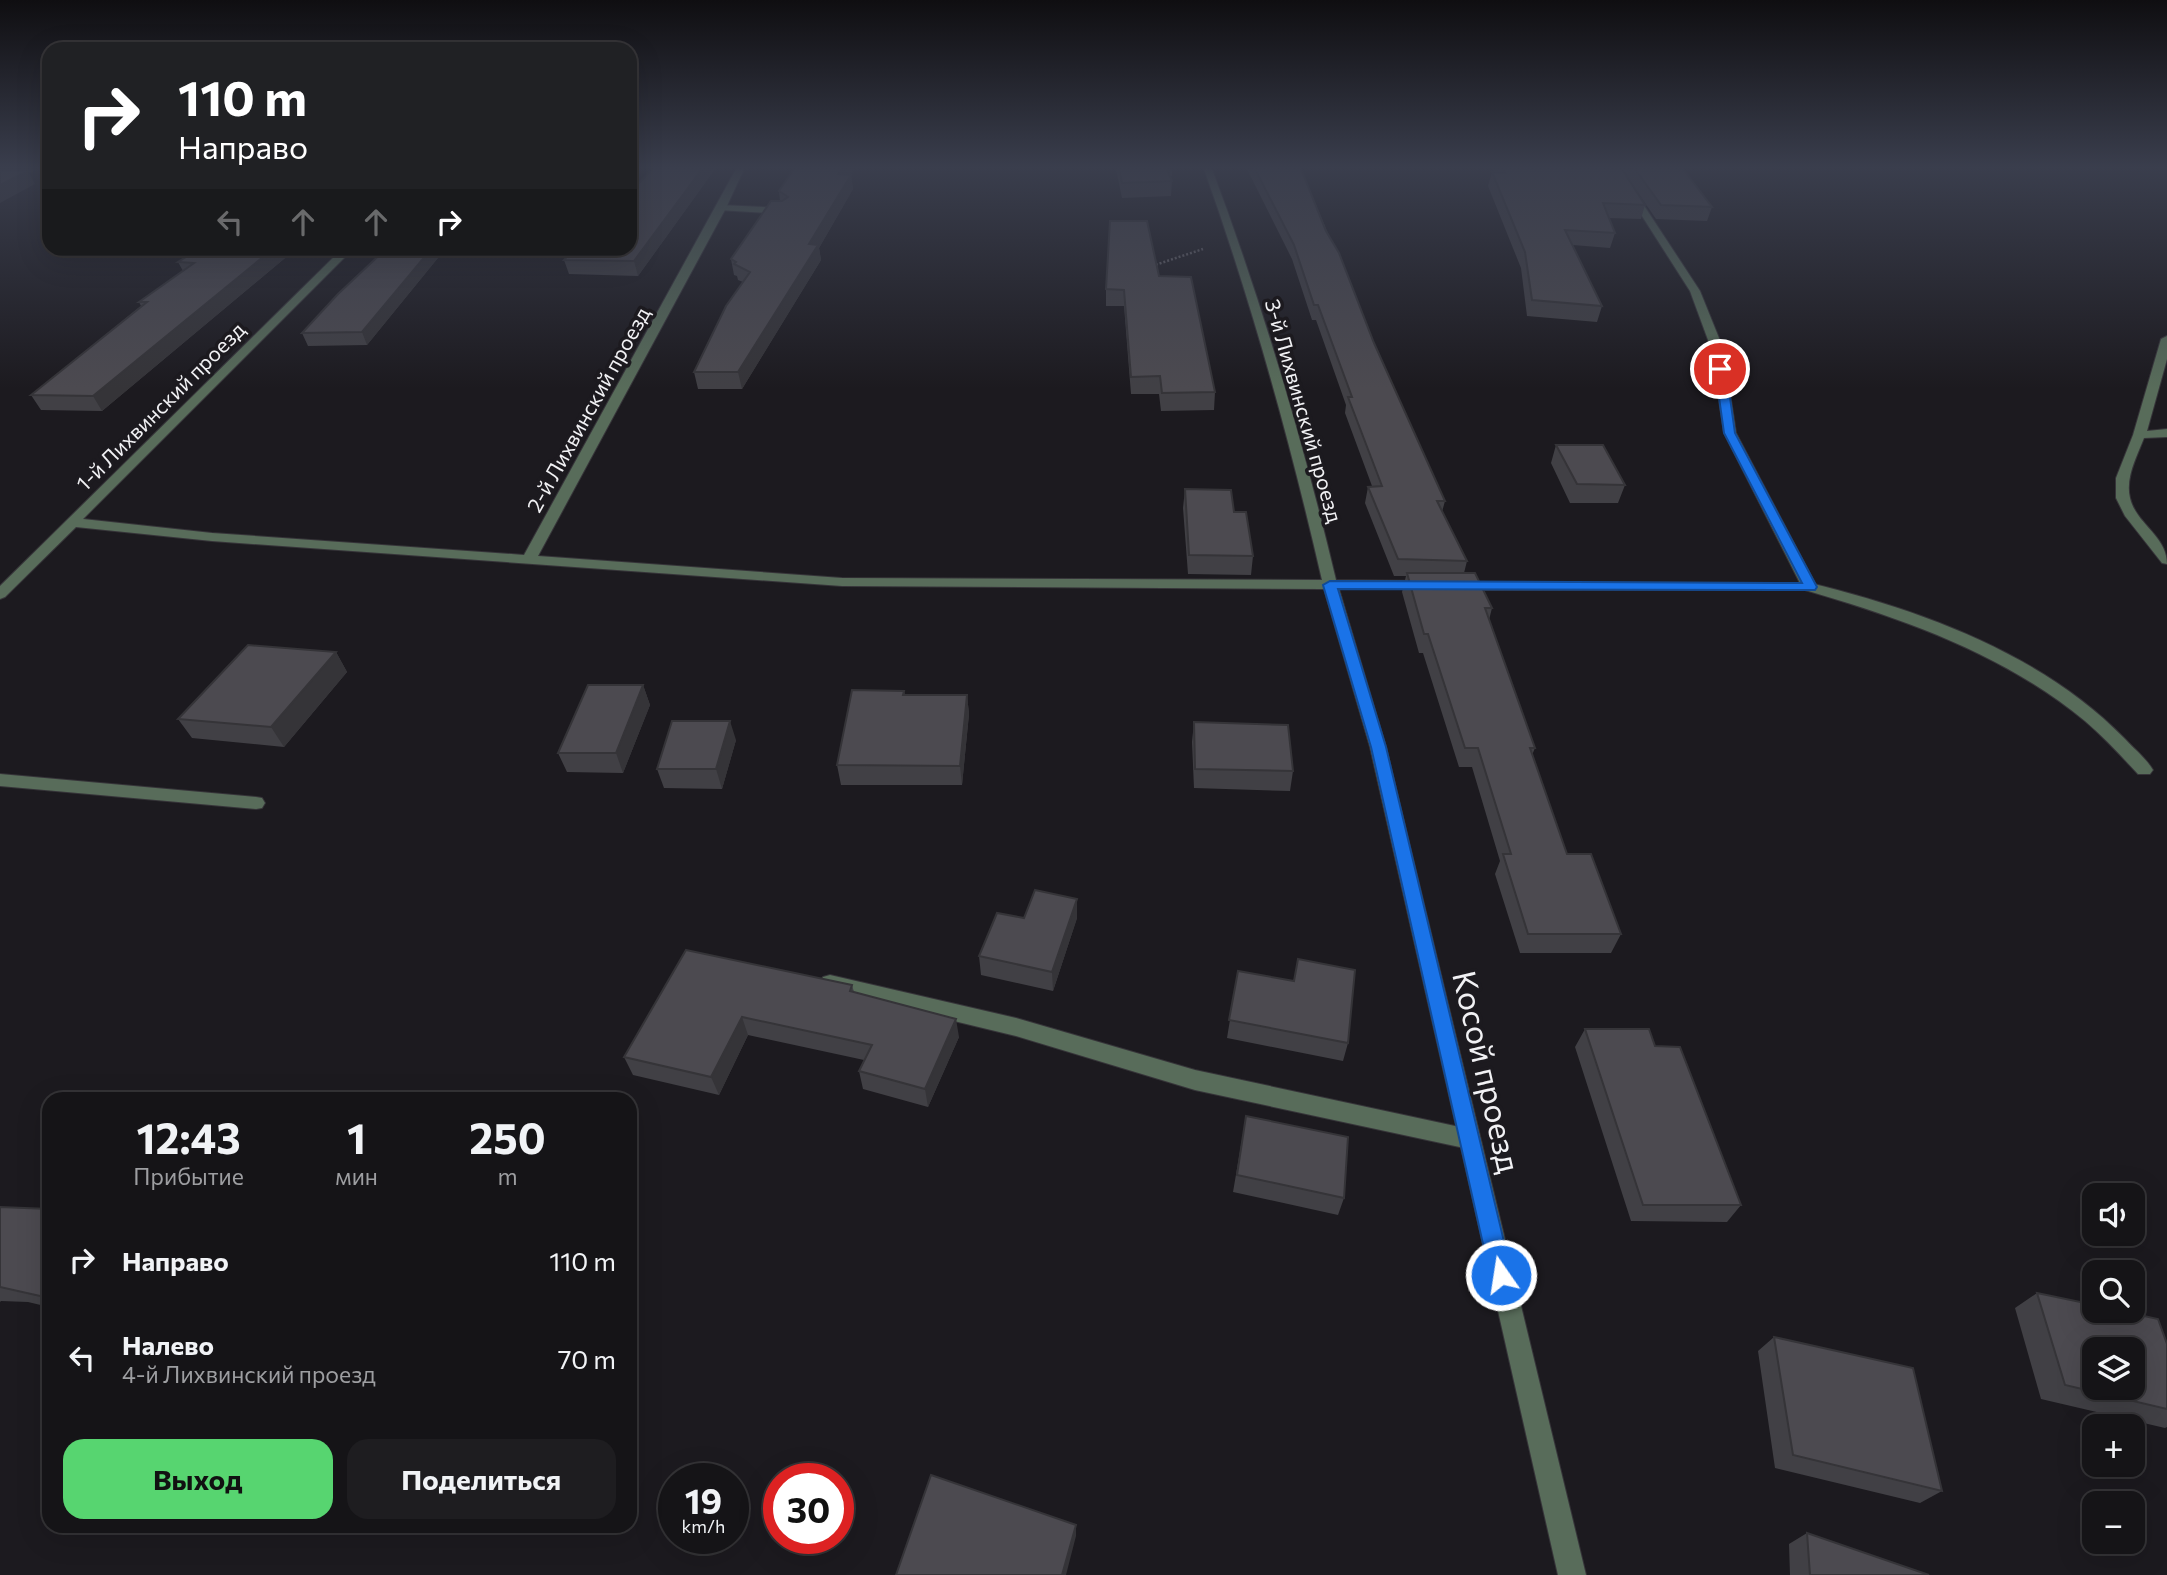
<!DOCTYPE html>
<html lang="ru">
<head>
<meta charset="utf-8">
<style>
	:root { --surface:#151417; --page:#1e1d20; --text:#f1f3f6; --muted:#9d9ea1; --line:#343336; --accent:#57d570 }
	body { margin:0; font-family:Commissioner,sans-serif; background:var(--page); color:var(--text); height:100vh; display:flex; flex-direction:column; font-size:26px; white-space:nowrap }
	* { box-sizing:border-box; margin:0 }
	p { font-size:23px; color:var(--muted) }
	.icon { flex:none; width:38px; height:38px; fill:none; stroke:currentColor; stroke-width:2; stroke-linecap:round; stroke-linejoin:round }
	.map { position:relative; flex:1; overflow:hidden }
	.sheet { position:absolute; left:42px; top:1092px; width:595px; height:441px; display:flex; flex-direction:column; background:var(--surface); border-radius:21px; box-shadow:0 7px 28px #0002,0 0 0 2px var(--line) }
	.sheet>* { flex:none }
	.top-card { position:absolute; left:42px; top:42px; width:595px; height:214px; border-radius:21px; box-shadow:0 7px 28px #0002,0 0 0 2px var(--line); background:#202124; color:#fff; overflow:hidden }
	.controls { position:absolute; left:2082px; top:1183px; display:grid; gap:14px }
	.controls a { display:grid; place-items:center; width:63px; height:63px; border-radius:14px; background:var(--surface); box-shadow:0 7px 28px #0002,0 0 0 2px var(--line); font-size:35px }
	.speed { position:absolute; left:658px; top:1463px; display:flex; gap:14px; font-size:35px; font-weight:700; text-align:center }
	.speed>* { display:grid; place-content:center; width:91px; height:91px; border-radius:50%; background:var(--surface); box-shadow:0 7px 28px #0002,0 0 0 2px var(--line); line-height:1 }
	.speed small { font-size:18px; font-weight:400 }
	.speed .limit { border:10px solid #d22; background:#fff; color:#111 }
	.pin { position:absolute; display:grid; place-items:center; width:60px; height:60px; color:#fff; margin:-30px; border:4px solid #fff; border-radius:50%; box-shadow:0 2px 7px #0007 }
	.me { position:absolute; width:77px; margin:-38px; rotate:347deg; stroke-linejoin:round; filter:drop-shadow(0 0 5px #0008) }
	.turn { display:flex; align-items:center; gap:24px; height:147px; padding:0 21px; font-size:32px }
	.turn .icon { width:91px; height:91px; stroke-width:2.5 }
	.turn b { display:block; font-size:49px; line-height:60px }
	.lanes { display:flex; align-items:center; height:66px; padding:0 21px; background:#0003; justify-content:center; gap:35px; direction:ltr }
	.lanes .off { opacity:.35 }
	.eta { display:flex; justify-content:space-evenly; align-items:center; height:119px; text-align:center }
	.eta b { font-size:42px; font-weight:700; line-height:49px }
	.primary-button { display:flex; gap:14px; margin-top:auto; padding:14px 21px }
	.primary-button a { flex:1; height:80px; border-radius:21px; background:var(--accent); color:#111; font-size:28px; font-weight:700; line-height:80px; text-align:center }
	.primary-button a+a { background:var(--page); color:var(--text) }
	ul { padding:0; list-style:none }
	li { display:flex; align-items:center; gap:21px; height:98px; padding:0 21px }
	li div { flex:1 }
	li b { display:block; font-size:26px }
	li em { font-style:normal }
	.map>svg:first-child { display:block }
</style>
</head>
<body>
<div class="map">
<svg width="2167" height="1575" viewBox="0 0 2167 1575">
	<rect width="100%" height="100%" fill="#1c1a1f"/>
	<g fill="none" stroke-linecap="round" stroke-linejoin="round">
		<defs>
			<path id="lane" d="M 721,205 L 783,208 L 788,211 L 783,214 L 718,210 L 718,206 Z
				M 2167,336 L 2167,359 L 2147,431 L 2167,429 L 2167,437 L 2144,438 C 2137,456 2125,478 2130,498 C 2136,524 2167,536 2167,564 L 2162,563 L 2125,516 L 2116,498 L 2116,478 L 2133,435 L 2161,339 Z
				M 1810,583 C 1921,610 2042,654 2124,738 C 2133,748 2146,758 2153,770 L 2150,774 L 2138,774 C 2121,756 2104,737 2085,721 C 2004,654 1904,619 1805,590 L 1803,587 Z
				M 0,774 L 256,797 L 262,798 L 265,803 L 262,808 L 256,809 L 0,786 Z
				M 830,975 L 1016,1018 L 1195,1070 L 1469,1129 L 1477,1132 L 1480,1139 L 1477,1146 L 1469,1149 L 1195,1090 L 1016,1036 L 830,991 L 823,989 L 820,983 L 823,977 Z"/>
			<path id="street" d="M 736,169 L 744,169 L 726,208 L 538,556 L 842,578 L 1322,580 C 1290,441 1252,303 1204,169 L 1212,169 C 1262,303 1303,441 1336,580 L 1428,581 L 1435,585 L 1428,589 L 1339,589 L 1386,747 L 1586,1575 L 1558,1575 L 1370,747 L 1324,589 L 842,586 L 212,541 L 76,527 L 5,597 L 0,599 L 0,586 L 343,248 L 354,248 L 83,519 L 212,533 L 524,555 Z
				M 1612,169 L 1620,169 L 1700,291 L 1723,348 L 1736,433 L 1817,587 L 1815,590 L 1459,590 L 1452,586 L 1459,582 L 1800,583 L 1724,433 L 1711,348 L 1690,291 Z"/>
		</defs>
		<!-- lane casing -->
		<use href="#lane" stroke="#363439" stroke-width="2"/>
		<!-- street casing -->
		<use href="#street" stroke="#363439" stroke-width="2"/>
		<!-- path -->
		<path stroke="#69676c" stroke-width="2.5" stroke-dasharray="2 2" stroke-linecap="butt" d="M 1152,266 L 1203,249"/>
		<!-- lane -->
		<use href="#lane" fill="#586c5a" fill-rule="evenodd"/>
		<!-- street -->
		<use href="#street" fill="#586c5a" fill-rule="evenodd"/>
	</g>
	<!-- wall -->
	<path fill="#414045" d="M 653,169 L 715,169 L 638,276 L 569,274 L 564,260 Z
		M 794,169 L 854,169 L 850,175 L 851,175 L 853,189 L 819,248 L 821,260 L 742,389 L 698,389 L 694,372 L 743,282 L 738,280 L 737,276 L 734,275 L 731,259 L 780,201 L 779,191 Z
		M 1116,169 L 1172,169 L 1172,176 L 1170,176 L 1172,181 L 1171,196 L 1122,198 Z
		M 1247,169 L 1301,169 L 1374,343 L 1445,501 L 1442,512 L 1467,561 L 1464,573 L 1492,608 L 1489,620 L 1535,748 L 1532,755 L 1567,854 L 1621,934 L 1611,953 L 1520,953 L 1495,874 L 1500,861 L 1472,767 L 1459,767 L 1423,653 L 1419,653 L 1402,592 L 1406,576 L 1394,576 L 1365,503 L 1368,487 L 1372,486 L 1345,413 L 1346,405 L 1316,320 L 1312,320 L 1292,259 Z
		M 1493,169 L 1683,169 L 1712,207 L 1707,221 L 1656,219 L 1628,178 L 1645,205 L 1641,219 L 1609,218 L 1615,233 L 1610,248 L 1573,245 L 1602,306 L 1597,322 L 1527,316 L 1521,268 L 1488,186 L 1492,172 L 1495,172 Z
		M 200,248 L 297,248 L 102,411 L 41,410 L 31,395 L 141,306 L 139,302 L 183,271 L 178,262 Z
		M 387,248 L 446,248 L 367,345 L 308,346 L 302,333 Z
		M 1159,276 L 1215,392 L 1214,410 L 1161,411 L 1159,394 L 1131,394 L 1124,306 L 1106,306 L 1106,289 Z
		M 1556,445 L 1625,485 L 1618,503 L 1570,503 L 1551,463 Z
		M 1185,489 L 1234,512 L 1253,556 L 1251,575 L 1188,574 L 1183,508 Z
		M 336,652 L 347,672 L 284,747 L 192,738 L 178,719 Z
		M 643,685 L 650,705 L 623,773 L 567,772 L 558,753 Z
		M 904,691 L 905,695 L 967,695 L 969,714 L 962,785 L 841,785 L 837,765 Z
		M 1194,722 L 1293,771 L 1290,791 L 1194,788 L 1192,742 Z
		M 736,740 L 722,789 L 664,788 L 657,769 Z
		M 1024,918 L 1077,918 L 1053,991 L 981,975 L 979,956 Z
		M 686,950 L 852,985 L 854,992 L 959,1037 L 928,1107 L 863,1089 L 859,1071 L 864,1060 L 748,1035 L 719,1095 L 633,1075 L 624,1057 Z
		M 1298,959 L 1348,1043 L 1343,1061 L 1227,1038 L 1238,971 L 1294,981 Z
		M 1585,1029 L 1655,1046 L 1741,1205 L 1727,1222 L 1631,1221 L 1575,1047 Z
		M 1246,1116 L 1344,1198 L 1338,1215 L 1233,1192 Z
		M 0,1207 L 49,1209 L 49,1307 L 28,1302 L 1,1301 L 0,1302 Z
		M 2037,1293 L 2167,1344 L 2167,1427 L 2165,1428 L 2041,1399 L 2015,1308 Z
		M 1774,1337 L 1942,1491 L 1920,1503 L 1775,1468 L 1758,1351 Z
		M 1807,1533 L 1929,1575 L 1790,1575 L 1789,1544 Z"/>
	<!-- shaded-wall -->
	<path fill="#353438" d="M 8,169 L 38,169 L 29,173 L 35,184 L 0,203 L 0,185 L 14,178 Z
		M 702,169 L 715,169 L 638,276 L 634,261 Z
		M 842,169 L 854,169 L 840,189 L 838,174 Z
		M 851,175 L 853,189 L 819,248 L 821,260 L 742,389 L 738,372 L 809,244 Z
		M 274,248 L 297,248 L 102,411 L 93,396 Z
		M 432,248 L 446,248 L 367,345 L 362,332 Z
		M 336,652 L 347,672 L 284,747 L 271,727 Z
		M 643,685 L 650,705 L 623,773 L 616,753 Z
		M 967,695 L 969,714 L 962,785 L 960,766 Z
		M 730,721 L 736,740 L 722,789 L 716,769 Z
		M 1077,899 L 1077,918 L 1053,991 L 1052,972 Z
		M 742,1017 L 748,1035 L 719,1095 L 711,1077 Z
		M 956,1019 L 959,1037 L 928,1107 L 925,1089 Z
		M 1076,1525 L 1076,1536 L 1066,1575 L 1062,1575 Z"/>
	<!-- building -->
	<path fill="#4c4a50" stroke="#353438" stroke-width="2" fill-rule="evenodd" d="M 653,169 L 702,169 L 634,261 L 564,260 L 575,248 L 630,248 L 630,192 Z
		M 794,169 L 842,169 L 838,174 L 851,175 L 809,244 L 818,245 L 738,372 L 694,372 L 726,306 L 750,272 L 734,264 L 736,262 L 731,259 L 771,201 L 782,201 L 788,197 L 779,191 Z
		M 1119,169 L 1167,169 L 1172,181 L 1122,183 Z
		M 1255,169 L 1301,169 L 1326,231 L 1339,253 L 1374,343 L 1445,501 L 1437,501 L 1467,561 L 1398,559 L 1368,487 L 1382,486 L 1348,397 L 1352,397 L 1318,305 L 1314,305 L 1294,245 Z
		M 1503,169 L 1622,169 L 1645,205 L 1603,203 L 1615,233 L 1565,230 L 1602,306 L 1532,300 L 1525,252 L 1492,172 L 1505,173 Z
		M 1635,169 L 1683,169 L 1712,207 L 1661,205 Z
		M 0,170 L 28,171 L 0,185 Z
		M 1110,221 L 1147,221 L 1159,276 L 1191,277 L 1215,392 L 1162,393 L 1160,376 L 1131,377 L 1124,290 L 1106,289 Z
		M 200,248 L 274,248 L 93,396 L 31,395 L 147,302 L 139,302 L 194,263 L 178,262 Z
		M 387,248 L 432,248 L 362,332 L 302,333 L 338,294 Z
		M 1556,445 L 1603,445 L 1625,485 L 1577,484 Z
		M 1185,489 L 1231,490 L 1234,512 L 1246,512 L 1253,556 L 1189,555 Z
		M 1407,573 L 1475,573 L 1492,608 L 1485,608 L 1535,748 L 1530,748 L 1567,854 L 1591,854 L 1621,934 L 1528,934 L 1503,854 L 1511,854 L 1478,748 L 1465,748 L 1428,634 L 1424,634 Z
		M 248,645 L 336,652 L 271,727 L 178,719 Z
		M 588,685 L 643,685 L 616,753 L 558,753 Z
		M 852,690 L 904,691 L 903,695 L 967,695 L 960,766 L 837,765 Z
		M 672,721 L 730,721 L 716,769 L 657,769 Z
		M 1194,722 L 1288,725 L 1293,771 L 1195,769 Z
		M 1035,890 L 1077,899 L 1052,972 L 979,956 L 997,913 L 1024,918 Z
		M 686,950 L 852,985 L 850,991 L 956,1019 L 925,1089 L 859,1071 L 872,1045 L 742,1017 L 711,1077 L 624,1057 Z
		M 1298,959 L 1355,970 L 1348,1043 L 1229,1020 L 1238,971 L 1294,981 Z
		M 1585,1029 L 1649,1029 L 1655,1046 L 1680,1047 L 1741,1205 L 1643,1205 Z
		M 1246,1116 L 1348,1137 L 1344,1198 L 1237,1175 Z
		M 0,1207 L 49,1209 L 49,1298 L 0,1287 Z
		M 2037,1293 L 2095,1305 L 2095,1311 L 2121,1311 L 2158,1319 L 2167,1344 L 2167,1409 L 2065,1385 ZM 2095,1349 L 2133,1349 L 2133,1388 L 2095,1388 Z
		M 1774,1337 L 1913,1368 L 1942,1491 L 1793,1455 Z
		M 931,1475 L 1076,1525 L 1062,1575 L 896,1575 Z
		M 1807,1533 L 1929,1575 L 1810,1575 Z"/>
	<!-- sky -->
	<linearGradient id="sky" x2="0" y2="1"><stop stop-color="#0f0e11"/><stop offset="0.43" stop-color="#3a3e4d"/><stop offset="1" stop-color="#3a3e4d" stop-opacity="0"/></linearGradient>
	<rect width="2167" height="389" fill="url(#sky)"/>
	<!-- route -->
	<path fill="#1a73e8" stroke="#114b97" stroke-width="2" d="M 1720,366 L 1726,369 L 1735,433 L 1817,587 L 1815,590 L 1338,589 L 1386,747 L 1512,1275 L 1509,1283 L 1501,1286 L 1494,1283 L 1490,1275 L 1371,747 L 1323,585 L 1330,581 L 1802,583 L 1724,433 L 1715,369 Z"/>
	<g text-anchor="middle" stroke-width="7" stroke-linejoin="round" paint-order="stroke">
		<!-- far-street labels -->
		<g font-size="21" fill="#f1f1f4" stroke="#1c1a1f">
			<text transform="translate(161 407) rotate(-45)" y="7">1-й Лихвинский проезд</text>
			<text transform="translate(589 410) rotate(-61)" y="7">2-й Лихвинский проезд</text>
			<text transform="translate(1303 411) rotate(74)" y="7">3-й Лихвинский проезд</text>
		</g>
		<!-- near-street labels -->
		<g font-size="32" fill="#f1f1f4" stroke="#1c1a1f">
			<text transform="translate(1486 1072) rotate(77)" y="11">Косой проезд</text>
		</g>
	</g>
</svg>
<div class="controls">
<a><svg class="icon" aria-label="sound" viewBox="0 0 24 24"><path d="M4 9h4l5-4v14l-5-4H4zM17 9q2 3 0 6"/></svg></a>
<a><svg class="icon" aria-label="search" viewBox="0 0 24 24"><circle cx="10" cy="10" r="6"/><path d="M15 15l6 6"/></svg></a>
<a><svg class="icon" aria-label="layers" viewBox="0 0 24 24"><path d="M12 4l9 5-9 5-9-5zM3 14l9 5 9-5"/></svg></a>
<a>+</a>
<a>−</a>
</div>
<div class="speed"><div>19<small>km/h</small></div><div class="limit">30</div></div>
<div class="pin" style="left:1720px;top:369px;background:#d93025"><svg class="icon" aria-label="arrive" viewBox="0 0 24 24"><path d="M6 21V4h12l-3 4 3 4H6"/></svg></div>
<svg class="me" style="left:1501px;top:1275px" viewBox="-20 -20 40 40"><circle r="17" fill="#1a73e8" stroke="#fff" stroke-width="3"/><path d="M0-11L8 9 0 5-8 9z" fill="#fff"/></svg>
<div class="top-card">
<div class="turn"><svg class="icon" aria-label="right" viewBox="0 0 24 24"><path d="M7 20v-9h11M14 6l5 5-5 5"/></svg><div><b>110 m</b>Направо</div></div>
<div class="lanes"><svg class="icon off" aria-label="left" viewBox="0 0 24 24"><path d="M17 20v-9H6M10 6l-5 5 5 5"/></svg><svg class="icon off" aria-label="ahead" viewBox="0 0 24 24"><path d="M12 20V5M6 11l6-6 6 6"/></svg><svg class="icon off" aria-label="ahead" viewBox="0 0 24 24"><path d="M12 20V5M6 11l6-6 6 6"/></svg><svg class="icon" aria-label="right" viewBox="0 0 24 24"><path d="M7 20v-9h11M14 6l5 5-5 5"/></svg></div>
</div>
<section class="sheet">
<div class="eta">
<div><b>12:43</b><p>Прибытие</p></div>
<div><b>1</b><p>мин</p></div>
<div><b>250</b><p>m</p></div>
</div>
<ul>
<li><svg class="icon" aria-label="right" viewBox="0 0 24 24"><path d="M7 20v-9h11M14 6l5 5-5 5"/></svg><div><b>Направо</b></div><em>110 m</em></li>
<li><svg class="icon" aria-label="left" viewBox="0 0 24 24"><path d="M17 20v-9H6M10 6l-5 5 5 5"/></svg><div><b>Налево</b><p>4-й Лихвинский проезд</p></div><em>70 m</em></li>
</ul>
<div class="primary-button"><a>Выход</a><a>Поделиться</a></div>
</section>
</div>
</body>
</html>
